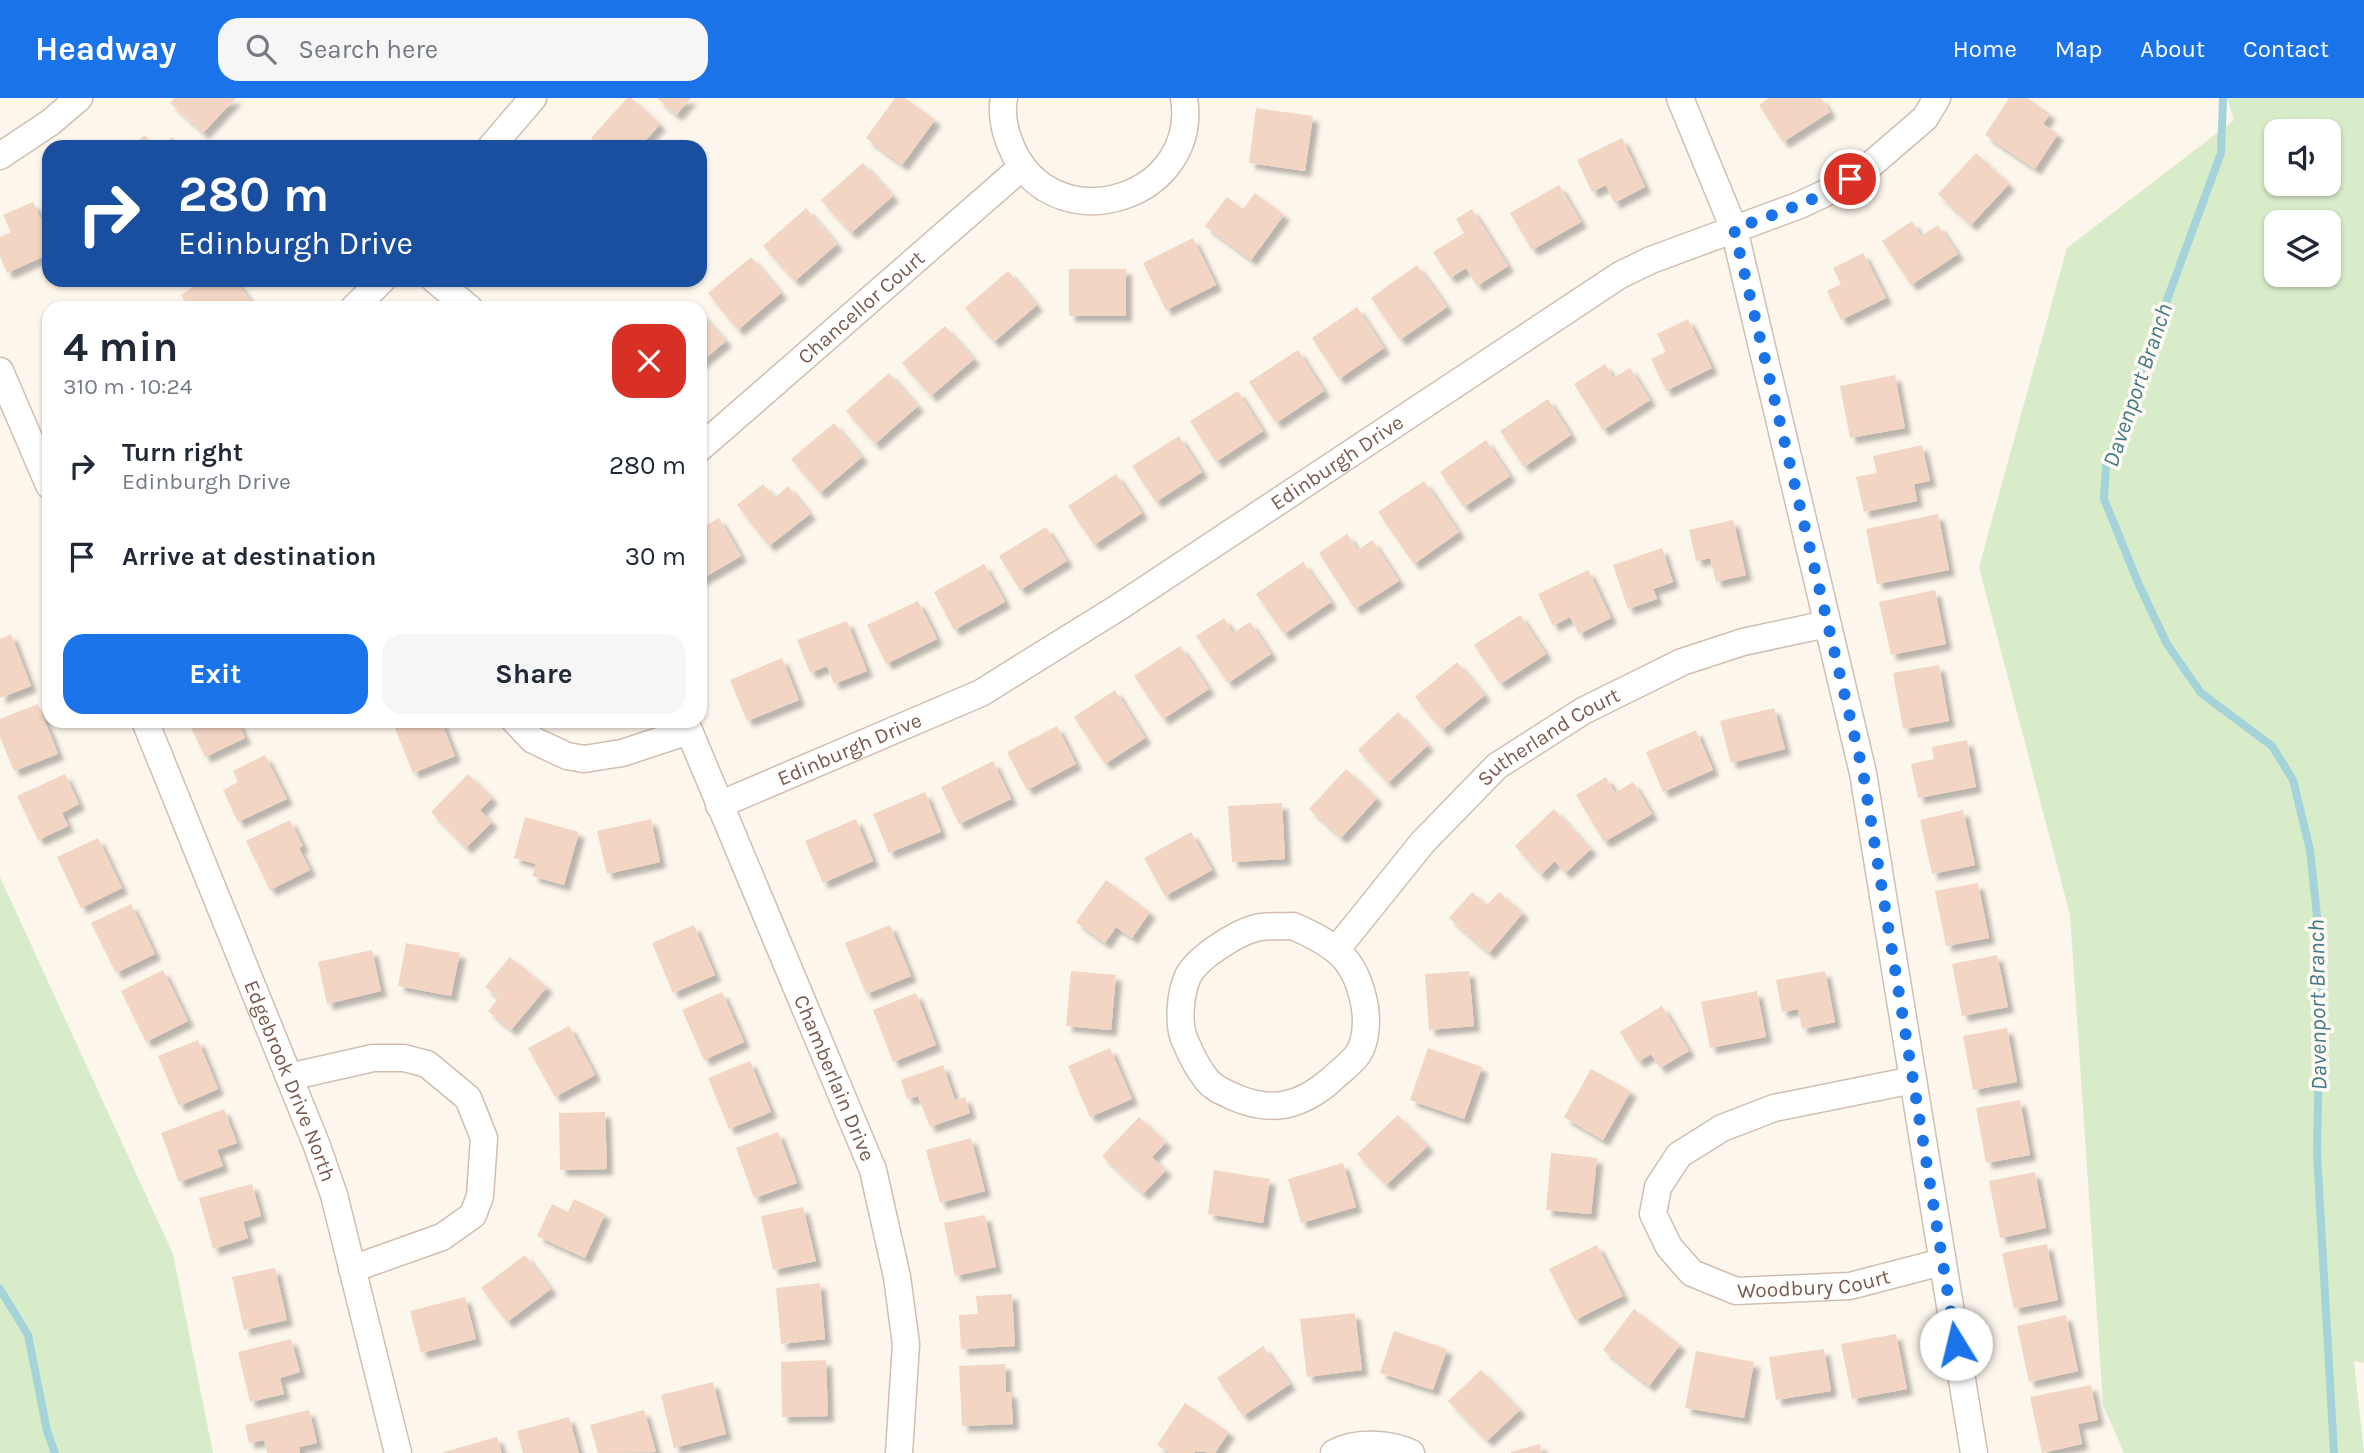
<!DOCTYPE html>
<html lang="en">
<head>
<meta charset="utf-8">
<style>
	:root { --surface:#fff; --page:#f6f6f7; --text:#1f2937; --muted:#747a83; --accent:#1a73e8 }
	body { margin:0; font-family:Karla,sans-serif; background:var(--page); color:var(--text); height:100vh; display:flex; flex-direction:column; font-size:26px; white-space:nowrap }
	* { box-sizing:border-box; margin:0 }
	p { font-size:23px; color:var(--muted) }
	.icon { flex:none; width:38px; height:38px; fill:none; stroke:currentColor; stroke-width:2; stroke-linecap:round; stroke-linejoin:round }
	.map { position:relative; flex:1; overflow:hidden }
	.side { position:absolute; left:42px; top:203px; width:665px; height:427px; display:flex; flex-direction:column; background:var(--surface); border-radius:21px; box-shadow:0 2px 5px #0004 }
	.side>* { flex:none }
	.hud { position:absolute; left:42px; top:42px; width:665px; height:147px; border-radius:21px; box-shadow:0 2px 5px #0004; background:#1a4fa0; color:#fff; overflow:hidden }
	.tools { position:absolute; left:2264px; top:21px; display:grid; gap:14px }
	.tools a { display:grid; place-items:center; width:77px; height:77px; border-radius:14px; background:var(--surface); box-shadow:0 2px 5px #0004; font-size:35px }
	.pin { position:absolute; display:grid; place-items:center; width:60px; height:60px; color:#fff; margin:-30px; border:4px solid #fff; border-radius:50%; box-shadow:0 2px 7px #0007 }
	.me { position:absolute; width:77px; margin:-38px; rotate:351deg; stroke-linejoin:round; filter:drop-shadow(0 0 5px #0008) }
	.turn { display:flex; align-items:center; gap:24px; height:147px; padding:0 21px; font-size:32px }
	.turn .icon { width:91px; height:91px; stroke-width:2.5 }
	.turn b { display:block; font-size:49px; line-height:60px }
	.round { display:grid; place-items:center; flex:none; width:74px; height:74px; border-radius:21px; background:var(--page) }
	.head { display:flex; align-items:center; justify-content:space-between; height:119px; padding:0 21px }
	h1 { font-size:42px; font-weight:700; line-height:52px }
	.primary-button { display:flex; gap:14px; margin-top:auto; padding:14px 21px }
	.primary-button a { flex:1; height:80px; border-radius:21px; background:var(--accent); color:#fff; font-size:28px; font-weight:700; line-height:80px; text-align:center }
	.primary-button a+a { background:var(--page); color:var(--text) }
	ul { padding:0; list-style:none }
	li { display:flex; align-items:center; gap:21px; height:91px; padding:0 21px }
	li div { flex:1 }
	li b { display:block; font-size:26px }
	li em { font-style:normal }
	header { display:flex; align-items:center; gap:42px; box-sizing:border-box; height:98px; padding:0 35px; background:var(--accent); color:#fff }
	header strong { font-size:33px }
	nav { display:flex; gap:38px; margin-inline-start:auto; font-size:24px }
	.search { width:490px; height:63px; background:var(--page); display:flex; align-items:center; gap:18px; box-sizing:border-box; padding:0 24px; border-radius:21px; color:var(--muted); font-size:26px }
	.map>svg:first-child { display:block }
</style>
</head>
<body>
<header>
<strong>Headway</strong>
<div class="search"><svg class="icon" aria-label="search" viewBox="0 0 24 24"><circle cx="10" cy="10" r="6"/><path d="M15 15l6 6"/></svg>Search here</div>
<nav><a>Home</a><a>Map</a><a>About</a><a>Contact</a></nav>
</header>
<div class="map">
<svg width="2364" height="1355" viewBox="0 0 2364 1355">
	<defs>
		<filter id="shadow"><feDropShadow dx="6" dy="6" stdDeviation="2" flood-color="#0004"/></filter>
	</defs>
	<rect width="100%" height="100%" fill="#fdf6ec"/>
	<!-- green -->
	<path fill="#d8ecc9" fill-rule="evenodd" d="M 2227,0 L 2364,0 L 2364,1265 L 2354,1263 L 2364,1355 L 2124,1355 L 2103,1307 L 2070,817 L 1979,469 L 2067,150 L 2234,22 ZM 2277,33 L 2329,33 L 2329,86 L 2277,86 ZM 2277,124 L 2329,124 L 2329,177 L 2277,177 Z
		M 0,779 L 173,1156 L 213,1355 L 0,1355 Z"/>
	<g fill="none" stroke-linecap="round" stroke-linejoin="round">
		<!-- stream -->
		<path stroke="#a5d3da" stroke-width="8" d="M 2223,0 L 2221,55 L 2106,368 L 2104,401 L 2139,487 L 2167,546 L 2201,595 L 2272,648 L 2293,682 L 2310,752 L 2321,856 L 2317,1056 L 2334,1355
			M 0,1191 L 28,1237 L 47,1333 L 55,1355"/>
	</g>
	<!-- building -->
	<path fill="#f3d5c3" filter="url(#shadow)" d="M 174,0 L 236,0 L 203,35 L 170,5 Z
		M 627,0 L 631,0 L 660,26 L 640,49 L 601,49 L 591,40 Z
		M 657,0 L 691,0 L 676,17 Z
		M 895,0 L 905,0 L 935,22 L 902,67 L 866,40 Z
		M 1769,0 L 1821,0 L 1830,14 L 1783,44 L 1759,7 Z
		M 2009,0 L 2027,0 L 2050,16 L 2043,26 L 2058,36 L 2035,71 L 1985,37 Z
		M 1256,10 L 1313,18 L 1305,73 L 1249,65 Z
		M 145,37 L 155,49 L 130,49 Z
		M 172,39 L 181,49 L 160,49 Z
		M 1622,40 L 1645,89 L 1614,105 L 1606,87 L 1592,94 L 1577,62 Z
		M 1976,55 L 2009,86 L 1971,127 L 1938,96 Z
		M 863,65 L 893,98 L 851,135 L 821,102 Z
		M 1559,87 L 1581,124 L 1532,152 L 1510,115 Z
		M 1255,95 L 1284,117 L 1251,162 L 1205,128 L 1227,99 L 1243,111 Z
		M 33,104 L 49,139 L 49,156 L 7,175 L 0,158 L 0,139 L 11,134 L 3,117 Z
		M 806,110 L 837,146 L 795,183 L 763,148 Z
		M 1472,111 L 1508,168 L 1477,188 L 1466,170 L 1450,180 L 1433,154 L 1464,135 L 1456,121 Z
		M 1912,123 L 1921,138 L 1938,127 L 1958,156 L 1911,187 L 1882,143 Z
		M 1193,140 L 1216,187 L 1166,212 L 1143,165 Z
		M 1863,155 L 1886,200 L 1841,222 L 1827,193 L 1841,186 L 1833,170 Z
		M 751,159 L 781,195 L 738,232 L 708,195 Z
		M 1417,167 L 1447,209 L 1400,242 L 1371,200 Z
		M 1069,171 L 1126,171 L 1126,218 L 1069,218 Z
		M 1008,173 L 1037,207 L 994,244 L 965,210 Z
		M 203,182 L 236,182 L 251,204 L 241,210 L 189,210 L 181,197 Z
		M 1357,209 L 1384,250 L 1339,281 L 1312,240 Z
		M 700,214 L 726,243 L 700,265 Z
		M 1688,221 L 1712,270 L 1666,293 L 1651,261 L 1666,254 L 1657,236 Z
		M 945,228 L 974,261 L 931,298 L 902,265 Z
		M 1298,252 L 1324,293 L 1276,325 L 1249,284 Z
		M 1605,266 L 1613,280 L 1630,270 L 1650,302 L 1603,332 L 1574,286 Z
		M 889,275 L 918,308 L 875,346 L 846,313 Z
		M 1895,277 L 1905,330 L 1850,340 L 1840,288 Z
		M 1238,293 L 1263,333 L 1216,364 L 1190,323 Z
		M 1548,301 L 1571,337 L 1524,369 L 1500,333 Z
		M 834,325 L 862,359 L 820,395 L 791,361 Z
		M 1179,338 L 1202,374 L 1156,404 L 1132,368 Z
		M 1486,342 L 1510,378 L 1464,409 L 1440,374 Z
		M 1922,347 L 1930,383 L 1914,386 L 1917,403 L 1864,414 L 1856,379 L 1877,375 L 1873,358 Z
		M 1116,376 L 1142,415 L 1094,447 L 1068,408 Z
		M 1424,383 L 1459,434 L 1414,466 L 1378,414 Z
		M 763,386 L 775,400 L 788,388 L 810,416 L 769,448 L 737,407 Z
		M 1938,416 L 1949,472 L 1877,486 L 1866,431 Z
		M 719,420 L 741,458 L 700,482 L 700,431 Z
		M 1733,422 L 1746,477 L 1716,484 L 1710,460 L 1696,463 L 1689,432 Z
		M 1046,429 L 1067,463 L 1020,492 L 999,458 Z
		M 1347,436 L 1358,452 L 1372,442 L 1399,483 L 1355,511 L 1319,455 Z
		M 1662,450 L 1673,484 L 1653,491 L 1657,501 L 1628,511 L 1613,467 Z
		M 1303,464 L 1331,504 L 1284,536 L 1256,496 Z
		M 984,466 L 1005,504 L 954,532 L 934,494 Z
		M 1588,472 L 1611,520 L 1579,536 L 1570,519 L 1553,528 L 1538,496 Z
		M 1935,492 L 1946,546 L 1891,557 L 1879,504 Z
		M 918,503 L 937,541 L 886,566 L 867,527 Z
		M 1520,517 L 1546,556 L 1500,586 L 1474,547 Z
		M 1224,520 L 1233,535 L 1250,524 L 1271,556 L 1228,585 L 1196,538 Z
		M 847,523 L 867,573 L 834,586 L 827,568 L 810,575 L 797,542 Z
		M 11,536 L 31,588 L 0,600 L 0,541 Z
		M 1180,548 L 1209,591 L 1163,621 L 1134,578 Z
		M 782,560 L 799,602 L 747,623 L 730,582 Z
		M 1457,564 L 1485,597 L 1442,632 L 1415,599 Z
		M 1939,567 L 1949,623 L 1903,631 L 1893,575 Z
		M 1115,592 L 1145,640 L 1105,666 L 1074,619 Z
		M 38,606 L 58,656 L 14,673 L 0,639 L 0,621 Z
		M 1774,610 L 1785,651 L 1731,665 L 1720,623 Z
		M 1398,614 L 1428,647 L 1388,685 L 1358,652 Z
		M 188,623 L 237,623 L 245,640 L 205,659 Z
		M 397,623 L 441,623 L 455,658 L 413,675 L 393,625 Z
		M 1057,628 L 1076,666 L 1027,692 L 1007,654 Z
		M 1696,632 L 1713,672 L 1663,694 L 1646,654 Z
		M 1967,642 L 1976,689 L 1918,700 L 1911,666 L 1934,661 L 1932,649 Z
		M 265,657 L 287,701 L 238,724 L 223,692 L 238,684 L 233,673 Z
		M 993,663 L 1011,701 L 959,726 L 941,689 Z
		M 1346,671 L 1377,700 L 1341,740 L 1309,711 Z
		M 65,676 L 79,706 L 62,715 L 68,728 L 38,742 L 17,698 Z
		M 468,676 L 492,700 L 480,712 L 492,724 L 466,750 L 431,714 Z
		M 1606,679 L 1615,695 L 1633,684 L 1652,716 L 1604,744 L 1576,697 Z
		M 925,694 L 941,734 L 889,755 L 873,716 Z
		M 1282,705 L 1285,761 L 1232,764 L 1228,708 Z
		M 1554,711 L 1591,751 L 1565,775 L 1555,763 L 1541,777 L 1515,748 Z
		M 1963,712 L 1975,767 L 1932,776 L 1920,722 Z
		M 525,719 L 579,734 L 564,787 L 532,778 L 536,766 L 514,760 Z
		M 651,721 L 660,764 L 607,776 L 597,733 Z
		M 856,721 L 873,763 L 823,785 L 805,743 Z
		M 290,722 L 303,748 L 299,750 L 310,772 L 270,792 L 246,743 Z
		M 1191,734 L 1212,772 L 1165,798 L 1144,760 Z
		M 98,740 L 122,790 L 81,810 L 57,759 Z
		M 1106,782 L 1150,814 L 1132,840 L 1116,829 L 1105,845 L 1076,824 Z
		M 1978,785 L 1989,840 L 1946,848 L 1935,793 Z
		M 1472,794 L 1487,807 L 1499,794 L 1523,815 L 1489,855 L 1449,820 Z
		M 131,806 L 155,856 L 116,875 L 91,825 Z
		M 694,827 L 715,877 L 673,895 L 652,845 Z
		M 890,827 L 911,878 L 866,896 L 845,845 Z
		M 406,845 L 460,855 L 451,898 L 398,888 Z
		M 372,852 L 381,893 L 327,906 L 318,864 Z
		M 1997,857 L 2008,909 L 1962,918 L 1952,866 Z
		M 510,859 L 547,889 L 511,932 L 488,913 L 499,900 L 485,889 Z
		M 163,872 L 188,923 L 146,944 L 121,893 Z
		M 1071,873 L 1116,877 L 1111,932 L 1066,928 Z
		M 1469,873 L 1474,928 L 1429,932 L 1425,876 Z
		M 1825,873 L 1835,924 L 1802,931 L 1798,911 L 1782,914 L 1776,882 Z
		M 1757,893 L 1766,939 L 1710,950 L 1701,904 Z
		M 722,894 L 744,944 L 704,962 L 682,912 Z
		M 916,895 L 936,947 L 893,964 L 873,912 Z
		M 1662,908 L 1689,953 L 1660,970 L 1651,956 L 1638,964 L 1620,934 Z
		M 569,928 L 595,977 L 555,999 L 528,950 Z
		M 2007,930 L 2017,984 L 1973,992 L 1963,938 Z
		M 198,942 L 218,991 L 179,1008 L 158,958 Z
		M 1110,950 L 1132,1001 L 1090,1019 L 1068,968 Z
		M 1428,950 L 1482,969 L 1464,1021 L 1410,1002 Z
		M 750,963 L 771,1014 L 729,1031 L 708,980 Z
		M 943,967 L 955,1002 L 965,999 L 970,1015 L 930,1029 L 918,998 L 907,1001 L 901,982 Z
		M 1591,971 L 1631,993 L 1603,1042 L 1564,1019 Z
		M 2020,1002 L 2030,1057 L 1986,1065 L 1976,1010 Z
		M 224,1011 L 237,1045 L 217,1052 L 223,1068 L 179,1084 L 161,1035 Z
		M 605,1014 L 607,1071 L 560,1072 L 559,1015 Z
		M 1398,1017 L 1428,1048 L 1386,1087 L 1357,1056 Z
		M 1139,1019 L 1166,1044 L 1152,1059 L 1166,1072 L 1143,1096 L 1102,1058 Z
		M 778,1034 L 797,1085 L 754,1100 L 736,1050 Z
		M 971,1040 L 985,1093 L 940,1105 L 926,1052 Z
		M 1551,1055 L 1597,1060 L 1591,1116 L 1546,1112 Z
		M 1343,1065 L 1356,1109 L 1301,1125 L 1288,1081 Z
		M 1214,1072 L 1270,1081 L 1263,1125 L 1208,1116 Z
		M 2035,1074 L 2046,1130 L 2000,1140 L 1989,1083 Z
		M 252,1086 L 261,1118 L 243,1124 L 248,1140 L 213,1151 L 199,1100 Z
		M 574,1101 L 605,1116 L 585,1160 L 537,1138 L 552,1106 L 568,1114 Z
		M 803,1109 L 816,1163 L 773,1172 L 761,1118 Z
		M 985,1117 L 996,1169 L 955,1178 L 944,1125 Z
		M 2047,1146 L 2058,1202 L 2014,1211 L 2002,1155 Z
		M 1597,1147 L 1623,1198 L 1575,1222 L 1549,1171 Z
		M 525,1157 L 551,1191 L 507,1224 L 481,1190 Z
		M 275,1170 L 287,1222 L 244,1232 L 232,1179 Z
		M 820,1185 L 825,1241 L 781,1246 L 776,1190 Z
		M 1012,1196 L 1015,1248 L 961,1251 L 959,1217 L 978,1216 L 976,1198 Z
		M 465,1199 L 476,1241 L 421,1255 L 410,1213 Z
		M 1634,1211 L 1680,1247 L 1649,1288 L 1603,1252 Z
		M 1355,1215 L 1362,1272 L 1307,1279 L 1300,1221 Z
		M 2066,1217 L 2078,1273 L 2029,1284 L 2017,1228 Z
		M 1394,1233 L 1447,1251 L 1433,1292 L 1380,1275 Z
		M 1896,1236 L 1907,1291 L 1852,1301 L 1841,1246 Z
		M 291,1241 L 300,1274 L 280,1280 L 284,1296 L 250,1304 L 238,1254 Z
		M 1263,1248 L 1290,1286 L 1243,1318 L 1217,1280 Z
		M 1824,1251 L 1831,1293 L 1776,1302 L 1769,1259 Z
		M 1696,1253 L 1754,1264 L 1744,1320 L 1685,1310 Z
		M 826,1262 L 828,1318 L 782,1319 L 781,1264 Z
		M 1005,1266 L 1006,1294 L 1011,1294 L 1013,1326 L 962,1328 L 959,1268 Z
		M 1481,1272 L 1520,1312 L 1487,1343 L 1448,1303 Z
		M 713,1284 L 726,1336 L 674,1350 L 661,1297 Z
		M 2091,1287 L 2098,1322 L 2078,1326 L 2082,1346 L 2042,1355 L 2030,1299 Z
		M 1185,1305 L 1229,1334 L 1215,1355 L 1195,1353 L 1194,1355 L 1170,1355 L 1157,1347 Z
		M 309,1312 L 317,1345 L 299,1349 L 300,1355 L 267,1355 L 264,1342 L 249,1345 L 245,1327 Z
		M 644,1312 L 656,1354 L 598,1355 L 590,1327 Z
		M 569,1319 L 579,1355 L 523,1355 L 517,1333 Z
		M 497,1339 L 502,1355 L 444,1355 L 444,1354 Z
		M 1540,1346 L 1542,1355 L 1511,1355 L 1511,1354 Z"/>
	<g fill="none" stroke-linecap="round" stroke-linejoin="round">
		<defs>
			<g id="minor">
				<path d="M 1004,0 C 1000,20 1006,39 1015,57 C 1062,144 1200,98 1184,0"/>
				<path d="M 1680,0 L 1734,131 L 1863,675 L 1974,1355"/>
				<path d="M 491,49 L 533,0"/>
				<path d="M 0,58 L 51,24 L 79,0"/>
				<path d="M 435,182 L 469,210"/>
				<path d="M 354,210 L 382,182"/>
				<path d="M 0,273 L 49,387"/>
				<path id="s1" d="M 700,350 L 1022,69"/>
				<path id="s2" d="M 145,623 L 317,1048 L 334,1097 L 398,1355"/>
				<path d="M 515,623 L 533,642 L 567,658 L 584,661 L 622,655 L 689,633"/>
				<path id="s3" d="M 685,623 L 873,1072 L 897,1179 L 906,1246 L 899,1355"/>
				<path id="s4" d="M 719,707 L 981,595 L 1119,509 L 1620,177 L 1651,162 L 1800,107 L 1834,91 L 1867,70 L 1925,20 L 1937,0"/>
				<path d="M 1293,828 C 1336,847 1357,861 1365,910 C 1367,925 1366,944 1358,956 C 1351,966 1339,974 1331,982 C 1300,1009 1271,1015 1234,999 C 1224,994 1214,991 1207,982 C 1199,972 1191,957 1186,945 C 1177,928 1180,896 1188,878 C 1197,860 1236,835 1256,830 C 1267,827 1282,829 1293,828 Z"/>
				<path id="s5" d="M 1336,852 L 1423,744 L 1497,668 L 1583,613 L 1682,564 L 1743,544 L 1827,526"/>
				<path d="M 289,979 L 373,960 L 404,960 L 427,966 L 468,1000 L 484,1040 L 480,1098 L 473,1117 L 442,1139 L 352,1171"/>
				<path id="s6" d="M 1913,982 L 1774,1010 L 1722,1030 L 1679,1057 L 1658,1089 L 1653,1116 L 1669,1149 L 1692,1175 L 1736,1193 L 1850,1188 L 1942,1164"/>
				<path d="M 1334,1355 C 1355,1343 1390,1345 1411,1355"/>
			</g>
		</defs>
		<!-- minor casing -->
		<use href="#minor" stroke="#d1beb0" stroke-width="29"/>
		<!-- minor -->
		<use href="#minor" stroke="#fff" stroke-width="26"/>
	</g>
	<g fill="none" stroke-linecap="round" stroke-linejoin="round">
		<!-- route -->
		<path stroke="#1a73e8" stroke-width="12" stroke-dasharray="0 21.6" d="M 1850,81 C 1814,104 1774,116 1734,131 L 1863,674 L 1956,1246"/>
	</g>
	<g text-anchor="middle" stroke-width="7" stroke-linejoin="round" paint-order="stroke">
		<!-- street labels -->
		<g font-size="21" fill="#7a5c4d" stroke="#fffaf3">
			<text dy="7" stroke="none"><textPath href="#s1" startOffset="214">Chancellor Court</textPath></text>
			<text dy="7" stroke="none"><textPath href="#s4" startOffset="709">Edinburgh Drive</textPath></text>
			<text dy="7" stroke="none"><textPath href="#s5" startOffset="304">Sutherland Court</textPath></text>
			<text dy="7" stroke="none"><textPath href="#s4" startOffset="142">Edinburgh Drive</textPath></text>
			<text dy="7" stroke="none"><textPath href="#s3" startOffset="387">Chamberlain Drive</textPath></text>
			<text dy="7" stroke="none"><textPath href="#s2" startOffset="388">Edgebrook Drive North</textPath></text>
			<text dy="7" stroke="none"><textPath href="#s6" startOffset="511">Woodbury Court</textPath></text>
		</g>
		<!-- water labels -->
		<g font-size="23" font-style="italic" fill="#437c86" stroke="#fffaf3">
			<text transform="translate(2137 287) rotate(-71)" y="8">Davenport Branch</text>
			<text transform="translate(2317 907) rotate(-91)" y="8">Davenport Branch</text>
		</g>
	</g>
</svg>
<div class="tools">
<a><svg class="icon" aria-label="sound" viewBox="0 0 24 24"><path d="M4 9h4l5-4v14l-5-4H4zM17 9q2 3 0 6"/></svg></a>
<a><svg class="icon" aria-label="layers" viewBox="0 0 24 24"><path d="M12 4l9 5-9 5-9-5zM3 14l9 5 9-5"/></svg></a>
</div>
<div class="pin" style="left:1850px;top:81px;background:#d93025"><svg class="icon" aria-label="arrive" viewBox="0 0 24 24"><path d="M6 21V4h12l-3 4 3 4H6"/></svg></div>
<svg class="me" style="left:1956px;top:1246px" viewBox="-20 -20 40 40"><circle r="19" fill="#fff"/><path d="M0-13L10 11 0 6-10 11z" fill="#1a73e8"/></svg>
<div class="hud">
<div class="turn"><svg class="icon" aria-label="right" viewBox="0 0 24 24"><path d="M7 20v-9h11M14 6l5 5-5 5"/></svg><div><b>280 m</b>Edinburgh Drive</div></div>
</div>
<section class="side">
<div class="head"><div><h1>4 min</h1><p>310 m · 10:24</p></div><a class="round" style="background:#d93025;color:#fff"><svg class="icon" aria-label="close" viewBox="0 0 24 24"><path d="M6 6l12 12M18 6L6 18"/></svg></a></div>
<ul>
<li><svg class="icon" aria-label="right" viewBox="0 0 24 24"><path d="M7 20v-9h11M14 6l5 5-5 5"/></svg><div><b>Turn right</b><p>Edinburgh Drive</p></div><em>280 m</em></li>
<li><svg class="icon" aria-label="arrive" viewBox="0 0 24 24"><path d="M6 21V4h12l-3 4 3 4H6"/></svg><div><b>Arrive at destination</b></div><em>30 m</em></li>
</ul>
<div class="primary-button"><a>Exit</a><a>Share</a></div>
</section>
</div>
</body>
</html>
